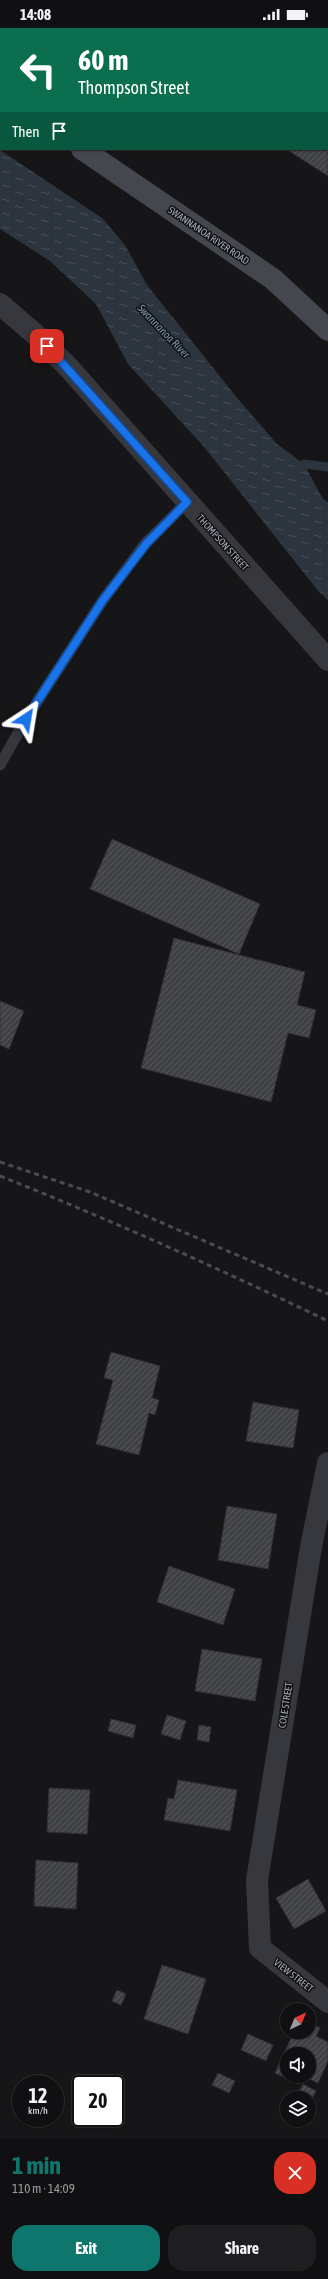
<!DOCTYPE html>
<html lang="en">
<head>
<meta charset="utf-8">
<style>
	:root { --surface:#101012; --page:#1e1e20; --text:#f1f3f6; --muted:#9c9d9f; --line:#303032; --accent:#0f766e }
	body { margin:0; font-family:"Asap Condensed",sans-serif; background:var(--page); color:var(--text); height:100vh; display:flex; flex-direction:column; font-size:15px; white-space:nowrap }
	* { box-sizing:border-box; margin:0 }
	p { font-size:13px; color:var(--muted) }
	.icon { flex:none; width:22px; height:22px; fill:none; stroke:currentColor; stroke-width:2; stroke-linecap:round; stroke-linejoin:round }
	.map { position:relative; height:2111px; overflow:hidden }
	.panel { display:flex; flex-direction:column; background:var(--surface); flex:1 }
	.panel>* { flex:none }
	.hud { position:absolute; left:0px; top:0px; width:328px; height:122px; box-shadow:0 1px 3px #0004,0 0 0 1px var(--line); background:#0b6e4f; color:#fff; overflow:hidden }
	.needle { width:26px; rotate:44deg }
	.fabs { position:absolute; left:280px; top:1975px; display:grid; gap:8px }
	.fabs a { display:grid; place-items:center; width:36px; height:36px; border-radius:50%; background:var(--surface); box-shadow:0 1px 3px #0004,0 0 0 1px var(--line); font-size:20px }
	.speed { position:absolute; left:12px; top:2047px; display:flex; gap:8px; font-size:20px; font-weight:700; text-align:center }
	.speed>* { display:grid; place-content:center; width:52px; height:52px; border-radius:50%; background:var(--surface); box-shadow:0 1px 3px #0004,0 0 0 1px var(--line); line-height:1 }
	.speed small { font-size:10px; font-weight:400 }
	.speed .limit { border:2px solid #111; border-radius:6px; background:#fff; color:#111 }
	.pin { position:absolute; display:grid; place-items:center; width:34px; height:34px; color:#fff; margin:-17px; border-radius:8px; box-shadow:0 2px 6px #0006 }
	.me { position:absolute; width:44px; margin:-22px; rotate:33deg; stroke-linejoin:round; filter:drop-shadow(0 0 3px #0008) }
	.turn { display:flex; align-items:center; gap:14px; height:84px; padding:0 12px; font-size:18px }
	.turn .icon { width:52px; height:52px; stroke-width:2.5 }
	.turn b { display:block; font-size:28px; line-height:34px }
	.then { display:flex; align-items:center; height:38px; padding:0 12px; background:#0003; gap:8px; font-size:15px }
	.round { display:grid; place-items:center; flex:none; width:42px; height:42px; border-radius:16px; background:var(--page) }
	.overview { display:flex; align-items:center; justify-content:space-between; height:68px; padding:0 12px }
	h1 { font-size:24px; font-weight:700; line-height:30px; color:var(--accent) }
	.primary-button { display:flex; gap:8px; margin-top:auto; padding:8px 12px }
	.primary-button a { flex:1; height:46px; border-radius:16px; background:var(--accent); color:#fff; font-size:16px; font-weight:700; line-height:46px; text-align:center }
	.primary-button a+a { background:var(--page); color:var(--text) }
	.status { display:flex; justify-content:space-between; align-items:center; height:28px; padding:0 20px; background:var(--surface); direction:ltr }
	.status svg { height:11px; fill:currentColor }
	.map>svg:first-child { display:block }
</style>
</head>
<body>
<div class="status"><b>14:08</b><svg viewBox="0 0 49 12"><path d="M0 12V9h3v3zM5 12V6h3v6zM10 12V3h3v9zM15 12V0h3v12zM26 1h20v11H26zM47 4h2v5h-2z"/></svg></div>
<div class="map">
<svg width="328" height="2111" viewBox="0 0 328 2111">
	<defs>
		<pattern id="water-ripples" width="26" height="14" patternUnits="userSpaceOnUse"><rect width="26" height="14" fill="#2c343d"/><path d="M2 4q2-2 4 0t4 0M15 11q2-2 4 0t4 0" fill="none" stroke="#484f57"/></pattern>
		<pattern id="building-hatch" width="6" height="6" patternUnits="userSpaceOnUse"><rect width="6" height="6" fill="#404145"/><path d="M-1 1l2-2M0 6l6-6M5 7l2-2" fill="none" stroke="#595a5e"/></pattern>
	</defs>
	<rect width="100%" height="100%" fill="#161618"/>
	<!-- water -->
	<path fill="url(#water-ripples)" d="M 0,122 L 102,190 L 125,217 L 147,257 L 238,371 L 277,416 L 304,436 L 323,471 L 328,474 L 328,572 L 319,564 L 205,420 L 128,336 L 96,276 L 50,233 L 0,201 Z"/>
	<g fill="none" stroke-linecap="round" stroke-linejoin="round">
		<!-- stream -->
		<path stroke="#2c343d" stroke-width="9" d="M 294,444 L 304,436 L 328,439"/>
	</g>
	<!-- building -->
	<path fill="url(#building-hatch)" stroke="#303035" d="M 186,0 L 328,0 L 328,148 L 286,121 L 327,121 L 327,1 Z
		M 112,811 L 260,876 L 239,926 L 90,861 Z
		M 174,910 L 305,944 L 297,977 L 316,982 L 309,1010 L 288,1005 L 271,1074 L 141,1040 Z
		M 0,973 L 24,983 L 9,1021 L 0,1017 Z
		M 111,1324 L 160,1338 L 152,1370 L 159,1372 L 155,1387 L 149,1385 L 139,1427 L 96,1416 L 113,1352 L 104,1350 Z
		M 253,1374 L 299,1382 L 293,1420 L 246,1413 Z
		M 227,1478 L 277,1486 L 268,1541 L 218,1532 Z
		M 169,1538 L 235,1561 L 223,1597 L 157,1574 Z
		M 202,1621 L 262,1631 L 255,1673 L 195,1663 Z
		M 167,1687 L 186,1693 L 180,1712 L 161,1706 Z
		M 111,1691 L 136,1697 L 133,1710 L 108,1703 Z
		M 199,1697 L 211,1699 L 209,1714 L 197,1712 Z
		M 178,1752 L 237,1762 L 230,1803 L 164,1792 L 168,1770 L 174,1771 Z
		M 49,1760 L 90,1762 L 87,1806 L 47,1804 Z
		M 36,1832 L 78,1835 L 76,1881 L 34,1878 Z
		M 308,1851 L 326,1883 L 294,1901 L 276,1870 Z
		M 162,1937 L 206,1951 L 188,2006 L 144,1991 Z
		M 117,1962 L 126,1966 L 121,1977 L 112,1973 Z
		M 309,1995 L 320,2000 L 316,2008 L 328,2014 L 328,2033 L 318,2055 L 303,2048 L 309,2048 L 309,2026 L 287,2026 L 287,2048 L 297,2048 L 294,2054 L 275,2045 L 294,2004 L 309,2004 Z
		M 248,2006 L 273,2017 L 266,2033 L 241,2022 Z
		M 218,2045 L 235,2053 L 229,2065 L 212,2057 Z
		M 303,2056 L 316,2063 L 309,2077 L 309,2070 L 296,2070 Z"/>
	<g fill="none" stroke-linecap="round" stroke-linejoin="round">
		<!-- service -->
		<path stroke="#37383e" stroke-width="11" d="M 0,737 L 26,691 L 103,572 L 145,516 L 187,474"/>
		<!-- minor -->
		<path stroke="#37383e" stroke-width="22" d="M 0,276 L 36,307 L 69,340 L 328,632
			M 328,1435 L 311,1519 L 257,1852 L 260,1920 L 328,1974"/>
		<!-- secondary -->
		<path stroke="#45474e" stroke-width="22" d="M 0,67 L 1,67
			M 82,121 L 273,251 L 328,302"/>
		<!-- rail -->
		<path stroke="#4a4c53" stroke-width="3" stroke-dasharray="5 4" stroke-linecap="butt" d="M 0,1134 L 90,1164 L 328,1266
			M 0,1148 C 111,1192 220,1241 328,1293"/>
	</g>
	<g fill="none" stroke-linecap="round" stroke-linejoin="round">
		<defs>
			<path id="route" d="M 26,691 L 103,572 L 146,516 L 187,474 L 47,318"/>
		</defs>
		<!-- route casing -->
		<use href="#route" stroke="#114b97" stroke-width="10"/>
		<!-- route -->
		<use href="#route" stroke="#1a73e8" stroke-width="7"/>
	</g>
	<g text-anchor="middle" stroke-width="3" stroke-linejoin="round" paint-order="stroke">
		<!-- street labels -->
		<g font-size="10" fill="#a8acb9" stroke="#111113">
			<text transform="translate(209 207) rotate(34)" y="4">SWANNANOA RIVER ROAD</text>
			<text transform="translate(223 514) rotate(48)" y="4">THOMPSON STREET</text>
			<text transform="translate(285 1677) rotate(-81)" y="4">COLE STREET</text>
			<text transform="translate(294 1947) rotate(38)" y="4">VIEW STREET</text>
		</g>
		<!-- water labels -->
		<g font-size="11" font-style="italic" fill="#7d98b5" stroke="#111113">
			<text transform="translate(164 303) rotate(46)" y="4">Swannanoa River</text>
		</g>
	</g>
</svg>
<div class="fabs">
<a><svg class="needle" viewBox="-14 -14 28 28"><path d="M0-13l5 13h-10z" fill="#e53935"/><path d="M0 13l5-13h-10z" fill="#9c9d9f"/></svg></a>
<a><svg class="icon" aria-label="sound" viewBox="0 0 24 24"><path d="M4 9h4l5-4v14l-5-4H4zM17 9q2 3 0 6"/></svg></a>
<a><svg class="icon" aria-label="layers" viewBox="0 0 24 24"><path d="M12 4l9 5-9 5-9-5zM3 14l9 5 9-5"/></svg></a>
</div>
<div class="speed"><div>12<small>km/h</small></div><div class="limit">20</div></div>
<div class="pin" style="left:47px;top:318px;background:#d93025"><svg class="icon" aria-label="arrive" viewBox="0 0 24 24"><path d="M6 21V4h12l-3 4 3 4H6"/></svg></div>
<svg class="me" style="left:26px;top:691px" viewBox="-20 -20 40 40"><path d="M0-17L14 15 0 8-14 15z" fill="#1a73e8" stroke="#fff" stroke-width="4"/></svg>
<div class="hud">
<div class="turn"><svg class="icon" aria-label="left" viewBox="0 0 24 24"><path d="M17 20v-9H6M10 6l-5 5 5 5"/></svg><div><b>60 m</b>Thompson Street</div></div>
<div class="then">Then<svg class="icon" aria-label="arrive" viewBox="0 0 24 24"><path d="M6 21V4h12l-3 4 3 4H6"/></svg></div>
</div>
</div>
<section class="panel">
<div class="overview"><div><h1>1 min</h1><p>110 m · 14:09</p></div><a class="round" style="background:#d93025;color:#fff"><svg class="icon" aria-label="close" viewBox="0 0 24 24"><path d="M6 6l12 12M18 6L6 18"/></svg></a></div>
<div class="primary-button"><a>Exit</a><a>Share</a></div>
</section>
</body>
</html>
